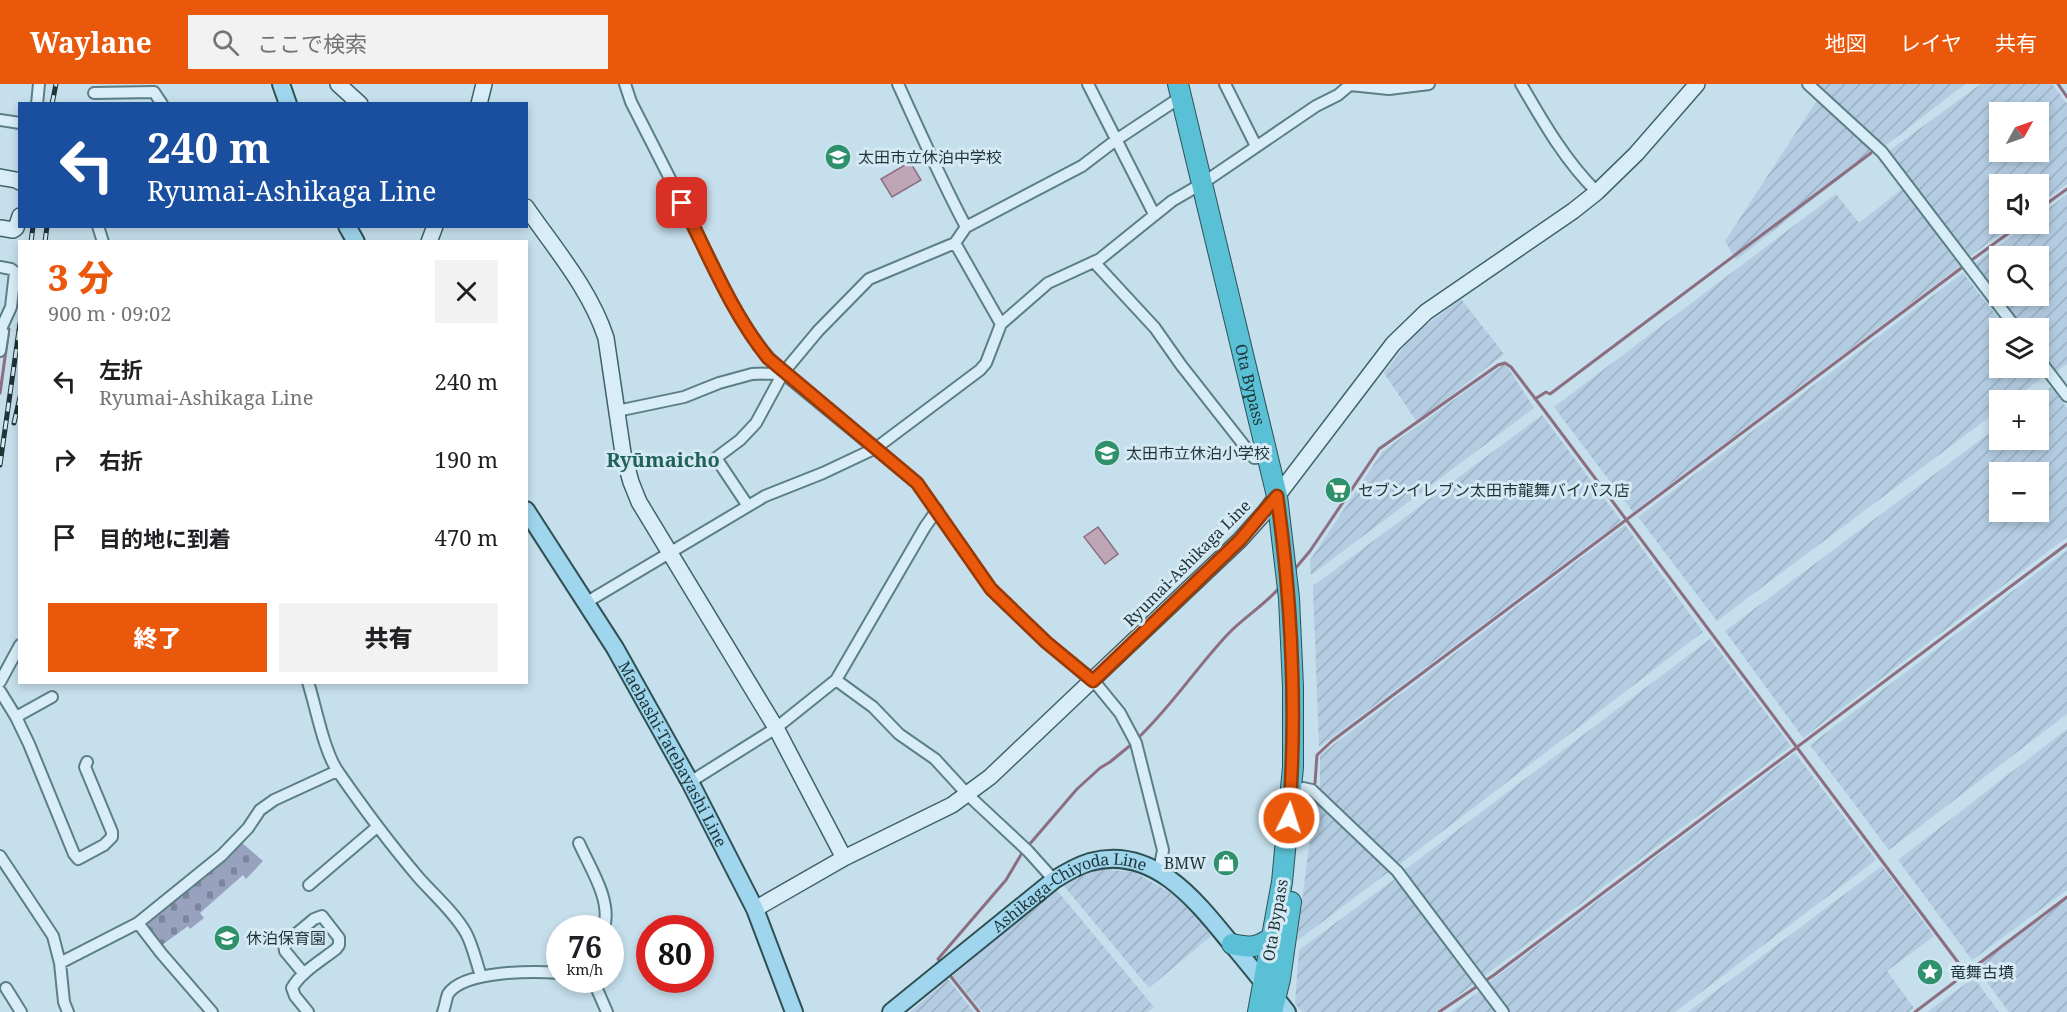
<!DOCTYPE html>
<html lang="ja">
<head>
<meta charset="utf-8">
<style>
	:root { --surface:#fff; --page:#f2f2f2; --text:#202124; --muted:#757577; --accent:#ea580c }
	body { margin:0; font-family:"Noto Serif","Noto Sans JP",serif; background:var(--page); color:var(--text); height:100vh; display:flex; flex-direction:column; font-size:22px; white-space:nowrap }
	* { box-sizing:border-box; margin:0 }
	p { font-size:20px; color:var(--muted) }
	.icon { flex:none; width:33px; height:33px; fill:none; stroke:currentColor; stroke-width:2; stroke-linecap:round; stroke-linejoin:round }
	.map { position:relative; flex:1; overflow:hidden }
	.drawer { position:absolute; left:18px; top:156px; width:510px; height:444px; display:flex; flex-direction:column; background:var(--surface); border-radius:0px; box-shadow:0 3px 9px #0003 }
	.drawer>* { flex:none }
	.top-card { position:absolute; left:18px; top:18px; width:510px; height:126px; border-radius:0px; box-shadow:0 3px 9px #0003; background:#1a4fa0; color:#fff; overflow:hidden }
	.needle { width:39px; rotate:50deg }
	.buttons { position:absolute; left:1989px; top:18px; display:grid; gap:12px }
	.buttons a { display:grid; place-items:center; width:60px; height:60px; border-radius:0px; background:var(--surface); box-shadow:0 3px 9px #0003; font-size:30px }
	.speed { position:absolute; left:546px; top:831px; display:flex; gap:12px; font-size:30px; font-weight:700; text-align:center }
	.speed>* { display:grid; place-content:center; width:78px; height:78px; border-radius:50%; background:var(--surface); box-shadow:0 3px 9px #0003; line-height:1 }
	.speed small { font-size:15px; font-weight:400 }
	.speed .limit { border:9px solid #d22; background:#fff; color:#111 }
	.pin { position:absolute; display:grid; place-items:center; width:51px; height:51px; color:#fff; margin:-26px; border-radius:12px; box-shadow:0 3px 9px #0006 }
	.me { position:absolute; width:66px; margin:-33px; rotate:4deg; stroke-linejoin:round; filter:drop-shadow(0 0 4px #0008) }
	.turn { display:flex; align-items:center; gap:21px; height:126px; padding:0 30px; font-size:27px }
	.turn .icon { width:78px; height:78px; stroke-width:2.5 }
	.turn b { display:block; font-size:42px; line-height:51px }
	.round { display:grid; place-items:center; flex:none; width:63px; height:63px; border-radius:0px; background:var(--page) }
	.overview { display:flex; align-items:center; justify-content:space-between; height:102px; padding:0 30px }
	h1 { font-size:36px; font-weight:800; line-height:45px; color:var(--accent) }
	.action { display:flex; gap:12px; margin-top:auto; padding:12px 30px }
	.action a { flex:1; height:69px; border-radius:0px; background:var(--accent); color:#fff; font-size:24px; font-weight:800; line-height:69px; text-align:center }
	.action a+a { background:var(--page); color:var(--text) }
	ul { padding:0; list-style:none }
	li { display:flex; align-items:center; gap:18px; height:78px; padding:0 30px }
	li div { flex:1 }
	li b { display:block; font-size:22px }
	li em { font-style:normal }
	header { display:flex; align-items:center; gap:36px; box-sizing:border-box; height:84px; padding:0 30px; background:var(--accent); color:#fff }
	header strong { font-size:28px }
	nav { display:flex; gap:33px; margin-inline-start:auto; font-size:21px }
	.search { width:420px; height:54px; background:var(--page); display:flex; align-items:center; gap:15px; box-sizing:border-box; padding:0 21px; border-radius:0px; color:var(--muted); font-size:22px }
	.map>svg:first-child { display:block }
</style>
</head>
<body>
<header>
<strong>Waylane</strong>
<div class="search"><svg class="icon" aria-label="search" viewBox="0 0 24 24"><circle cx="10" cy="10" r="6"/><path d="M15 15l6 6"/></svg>ここで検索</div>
<nav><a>地図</a><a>レイヤ</a><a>共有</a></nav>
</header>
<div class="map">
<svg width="2067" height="928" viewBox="0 0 2067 928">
	<defs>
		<pattern id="farmland-furrows" width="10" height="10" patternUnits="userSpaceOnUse" patternTransform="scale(1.5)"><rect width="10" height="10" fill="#b3cce1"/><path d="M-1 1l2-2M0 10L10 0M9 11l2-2" fill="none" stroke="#9ab0c2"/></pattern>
		<pattern id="cemetery-stones" width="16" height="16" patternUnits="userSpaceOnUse" patternTransform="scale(1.5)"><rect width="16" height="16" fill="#98a2bf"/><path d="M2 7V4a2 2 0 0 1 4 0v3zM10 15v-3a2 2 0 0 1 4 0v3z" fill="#7b859c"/></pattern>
	</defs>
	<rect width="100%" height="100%" fill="#c5dfec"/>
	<!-- farmland -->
	<path fill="url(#farmland-furrows)" fill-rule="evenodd" d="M 1817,0 L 1965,0 L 1885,62 Z
		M 1981,0 L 2052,0 L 2067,20 L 2067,100 L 2039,121 L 2038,100 L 2000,100 L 2000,140 L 2014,140 L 1968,174 L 1889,67 ZM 2000,28 L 2038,28 L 2038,68 L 2000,68 Z
		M 1818,15 L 1875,67 L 1736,176 L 1725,157 Z
		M 1902,105 L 1960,182 L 1633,428 L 1554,323 L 1836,110 L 1859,139 Z
		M 2067,110 L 2067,280 L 2055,289 L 2039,266 L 2038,244 L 2022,244 L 1974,180 L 2028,140 L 2038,140 L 2039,132 ZM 2000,172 L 2038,172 L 2038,212 L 2000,212 Z
		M 1963,189 L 2006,244 L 2000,244 L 2000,284 L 2036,284 L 2043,293 L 2012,316 L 2000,316 L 1999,326 L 1717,537 L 1638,433 Z
		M 1461,215 L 1504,270 L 1417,338 L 1384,289 L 1414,250 Z
		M 1505,279 L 1534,324 L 1311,491 L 1310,476 L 1383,367 Z
		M 2051,303 L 2067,324 L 2067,453 L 1803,654 L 1725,547 L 1999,342 L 2000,356 L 2038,356 L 2038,316 L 2033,316 ZM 2000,388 L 2038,388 L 2038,428 L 2000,428 Z
		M 1542,331 L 1621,437 L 1319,663 L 1313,502 Z
		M 1625,441 L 1703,548 L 1400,780 L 1320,706 L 1320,671 Z
		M 2067,466 L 2067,630 L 1889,766 L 1810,661 Z
		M 1710,555 L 1791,662 L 1483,893 L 1402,788 Z
		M 2067,645 L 2067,806 L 1972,876 L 1898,776 Z
		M 1795,669 L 1876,776 L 1675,928 L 1509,928 L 1488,899 Z
		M 1315,715 L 1390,787 L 1297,857 Z
		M 1882,782 L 1934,852 L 1887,887 L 1914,924 L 1909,928 L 1688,928 Z
		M 1098,785 L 1134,788 L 1183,816 L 1211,852 L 1149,904 L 1063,801 Z
		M 1395,795 L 1474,900 L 1436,928 L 1302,928 L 1295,920 L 1299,866 Z
		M 1055,804 L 1154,923 L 1148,928 L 983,928 L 953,892 Z
		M 2067,815 L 2067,928 L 2009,928 L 1975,882 Z
		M 1974,894 L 1999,928 L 1927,928 Z
		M 948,895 L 974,928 L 910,928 Z
		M 1480,907 L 1495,928 L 1451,928 Z"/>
	<!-- cemetery -->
	<path fill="url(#cemetery-stones)" d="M 240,757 L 263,777 L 246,795 L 243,791 L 200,829 L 204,834 L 190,845 L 188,842 L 162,861 L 143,840 Z"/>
	<!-- water -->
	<path fill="#bfa6b7" stroke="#8d6e81" stroke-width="1.5" d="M 910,78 L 921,96 L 892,113 L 881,95 Z
		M 1098,443 L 1118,470 L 1105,480 L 1084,453 Z"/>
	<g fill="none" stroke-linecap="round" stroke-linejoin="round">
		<!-- stream -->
		<path stroke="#8d6e81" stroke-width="3" d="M 2058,0 L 2067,13
			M 2038,126 L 2067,105
			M 1969,178 L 2021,140
			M 0,309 L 9,245
			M 1535,315 L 1546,308 L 1550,310 L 1871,69
			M 1294,486 L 1310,467 L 1379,365 L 1498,281 L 1505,279 L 1511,283 L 1547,330 L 1966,889
			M 1137,655 C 1171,623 1196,584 1228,550 C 1244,533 1265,521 1280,503
			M 1315,699 L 1317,671 L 1332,657 L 1964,182
			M 942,881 L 938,875 L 1006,796 L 1022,769 L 1077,705 L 1100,684 L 1110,678 L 1132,660
			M 948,889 L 979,928
			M 1439,928 L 1494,891 L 2067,460
			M 1915,928 L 2067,813"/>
		<defs>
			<path id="street" d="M 625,0 L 631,18 C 654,63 677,108 699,153 C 723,202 744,251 783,289 L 917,399 L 991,505 L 1046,558 L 1093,596 L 1120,629 L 1136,659 L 1163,766 L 1159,787
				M 898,0 C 920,48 941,96 966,143
				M 1088,0 L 1154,130
				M 1225,0 L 1256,62
				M 1521,0 C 1543,38 1566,78 1597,108
				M 1808,0 L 1882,68 L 2016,244
				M 1350,1 L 1389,5 L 1429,0
				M 94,9 L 154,8 L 162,20
				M 37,20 L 39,0
				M 0,36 L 20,39
				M 98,142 L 103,158
				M 1094,178 L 1155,244 L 1181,281 L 1254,374 L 1267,373
				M 0,183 L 11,185 L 15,188 L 11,223 L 1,245 L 3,248 L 0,267
				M 1001,240 L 955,159 L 966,143 L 1082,82 L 1116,56 L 1181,13
				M 2038,274 L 2067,312
				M 617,327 L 684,313 L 719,299 L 752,290 L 783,289
				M 748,422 L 716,374 L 740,356 L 756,339 L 783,289 L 818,247 L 869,195 L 955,159
				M 587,518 L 765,412 L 823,389 L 876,364 L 980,286 L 986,279 L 1001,240 L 1048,199 L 1100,175 L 1172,117 L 1203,99 L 1316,22 L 1338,11 L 1351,0
				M 836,596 L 873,623 L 899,650 L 935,675 L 968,711 L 1028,767 L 1054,796
				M 0,598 L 20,561
				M 308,598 C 316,623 324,669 339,689 C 364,725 390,760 419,794 C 435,812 454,828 466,849 C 473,862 476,878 481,892
				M 0,607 L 16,633 L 29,660 L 74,770 L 78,775 L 104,761 L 112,753 L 112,748 L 85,683 L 87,678
				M 16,633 L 52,613
				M 690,698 L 776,644 L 836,596 L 925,443 L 937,426
				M 1303,704 L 1312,706 L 1397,787 L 1503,928
				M 579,759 C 590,784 612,816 604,844
				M 0,772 L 53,852 L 60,879 L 64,918 L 68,928
				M 309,801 L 377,743
				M 138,839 L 161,869 L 212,928
				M 60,879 L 138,839 L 222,771 L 248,744 L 260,726 L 274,716 L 337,687
				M 304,890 L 285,867 L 284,860 L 314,835 L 322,832 L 339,854 L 339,861 L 336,865 C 322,876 301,888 292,904 L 295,912 L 308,928
				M 593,896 L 607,928
				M 6,904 L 21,928
				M 443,928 C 445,923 446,915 448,910 C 464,886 534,887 560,889"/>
			<path id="secondary" d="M 338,0 L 360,20
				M 479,20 L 484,0
				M 0,93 L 16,96 L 20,98
				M 526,123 C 555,165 590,205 606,254 L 623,369 L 631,398 L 639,418 L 776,644 L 844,774
				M 0,144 L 13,146 L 16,144 L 20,132
				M 429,158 L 435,142
				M 755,825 L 844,774 L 952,721 L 990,693 L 1240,456 L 1265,428 L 1393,260 L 1426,228 L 1573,127 L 1597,108 L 1636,70 L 1697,0"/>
			<g id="primary">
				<path d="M 281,0 L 288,20"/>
				<path d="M 347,142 L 356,158"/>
				<path id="s1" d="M 526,426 L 615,564 L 690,698 L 755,825 L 794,928"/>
				<path id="s2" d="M 891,928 L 1054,796 C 1065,789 1077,782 1090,778 C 1152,761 1195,815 1229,857 C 1249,880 1268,905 1287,928"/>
			</g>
			<g id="highway">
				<path id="s3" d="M 1178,0 L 1277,412 L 1289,514 L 1293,603 L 1293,683 L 1282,798 L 1258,928"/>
				<path d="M 1232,860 C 1249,864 1258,864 1272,853"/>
				<path d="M 1272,928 L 1280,895 L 1291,818"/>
			</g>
		</defs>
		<!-- street casing -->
		<use href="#street" stroke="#5c7f86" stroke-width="14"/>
		<!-- secondary casing -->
		<use href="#secondary" stroke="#3f6368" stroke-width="18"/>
		<!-- primary casing -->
		<use href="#primary" stroke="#305154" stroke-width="20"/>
		<!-- highway casing -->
		<use href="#highway" stroke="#305154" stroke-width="22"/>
		<!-- street -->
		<use href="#street" stroke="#d8edf7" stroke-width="10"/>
		<!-- secondary -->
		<use href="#secondary" stroke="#d8edf7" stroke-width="15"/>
		<!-- primary -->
		<use href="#primary" stroke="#9fd5ed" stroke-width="16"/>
		<!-- highway -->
		<use href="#highway" stroke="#5ac0d6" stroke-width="20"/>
		<defs>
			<path id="rail" d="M 52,20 L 56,0
				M 31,158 L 33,142
				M 45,158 L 47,142
				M 14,339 L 20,313
				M 0,381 L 20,239"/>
		</defs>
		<!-- rail casing -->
		<use href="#rail" stroke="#1f3437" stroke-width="5"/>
		<!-- rail -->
		<use href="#rail" stroke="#d4e9f4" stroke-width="3" stroke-dasharray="9" stroke-linecap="butt"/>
	</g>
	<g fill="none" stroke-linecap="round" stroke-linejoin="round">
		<defs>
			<path id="route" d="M 682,119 C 709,172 731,228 768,274 L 917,399 L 991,505 L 1046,558 L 1093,597 L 1240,456 L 1277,412 C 1292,519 1297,626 1289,734"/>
		</defs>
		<!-- route casing -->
		<use href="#route" stroke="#983908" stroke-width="15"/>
		<!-- route -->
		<use href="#route" stroke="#ea580c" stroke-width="10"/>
	</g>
	<!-- icons -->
	<defs>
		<symbol id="school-disc" viewBox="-11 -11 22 22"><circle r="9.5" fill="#2f916c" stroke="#d4e9f4"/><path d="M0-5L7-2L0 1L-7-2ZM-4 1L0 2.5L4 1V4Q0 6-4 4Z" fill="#fff"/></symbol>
		<symbol id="supermarket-disc" viewBox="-11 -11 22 22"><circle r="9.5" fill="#2f916c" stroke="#d4e9f4"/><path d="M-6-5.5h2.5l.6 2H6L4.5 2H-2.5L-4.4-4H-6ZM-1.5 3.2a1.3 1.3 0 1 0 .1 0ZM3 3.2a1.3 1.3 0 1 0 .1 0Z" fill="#fff"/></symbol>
		<symbol id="shop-disc" viewBox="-11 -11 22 22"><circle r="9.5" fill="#2f916c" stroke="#d4e9f4"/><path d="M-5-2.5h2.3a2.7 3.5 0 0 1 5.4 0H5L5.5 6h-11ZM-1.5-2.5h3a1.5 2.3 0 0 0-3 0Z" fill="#fff"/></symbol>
		<symbol id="sight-disc" viewBox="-11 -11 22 22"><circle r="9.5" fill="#2f916c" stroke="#d4e9f4"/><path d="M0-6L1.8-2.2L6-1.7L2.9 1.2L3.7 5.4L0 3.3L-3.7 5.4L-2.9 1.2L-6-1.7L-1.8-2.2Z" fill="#fff"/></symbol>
	</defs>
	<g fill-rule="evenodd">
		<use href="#school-disc" x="823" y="58" width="30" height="30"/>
		<use href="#school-disc" x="1092" y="354" width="30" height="30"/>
		<use href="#supermarket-disc" x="1323" y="391" width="30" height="30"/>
		<use href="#shop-disc" x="1211" y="764" width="30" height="30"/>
		<use href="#school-disc" x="212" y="839" width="30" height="30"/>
		<use href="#sight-disc" x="1915" y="873" width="30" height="30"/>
	</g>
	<g text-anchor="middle" stroke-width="6" stroke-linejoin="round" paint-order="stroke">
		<!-- poi labels -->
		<g font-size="16" fill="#1f3437" stroke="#d4e9f4" text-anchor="start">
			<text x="858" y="79">太田市立休泊中学校</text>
			<text x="1126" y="375">太田市立休泊小学校</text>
			<text x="1358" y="412">セブンイレブン太田市龍舞バイパス店</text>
			<text x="1206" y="785" text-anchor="end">BMW</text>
			<text x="246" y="860">休泊保育園</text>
			<text x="1950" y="894">竜舞古墳</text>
		</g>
		<!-- street labels -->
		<g font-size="16" fill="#1f3437" stroke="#d4e9f4">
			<text dy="6" stroke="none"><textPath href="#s3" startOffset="309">Ota Bypass</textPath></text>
			<text transform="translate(1187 479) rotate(-45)" y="6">Ryumai-Ashikaga Line</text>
			<text dy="6" stroke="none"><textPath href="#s1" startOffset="285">Maebashi-Tatebayashi Line</textPath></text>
			<text dy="6" stroke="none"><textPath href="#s2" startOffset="220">Ashikaga-Chiyoda Line</textPath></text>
			<text transform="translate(1275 836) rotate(-80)" y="6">Ota Bypass</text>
		</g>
		<!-- quarter labels -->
		<g font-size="20" font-weight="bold" fill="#216156" stroke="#d4e9f4">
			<text x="663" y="383">Ryūmaicho</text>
		</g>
	</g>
</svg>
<div class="buttons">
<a><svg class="needle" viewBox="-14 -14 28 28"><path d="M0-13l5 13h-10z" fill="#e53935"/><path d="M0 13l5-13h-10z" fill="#757577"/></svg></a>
<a><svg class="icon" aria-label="sound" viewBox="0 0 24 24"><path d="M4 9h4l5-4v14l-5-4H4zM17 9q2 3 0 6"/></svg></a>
<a><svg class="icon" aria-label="search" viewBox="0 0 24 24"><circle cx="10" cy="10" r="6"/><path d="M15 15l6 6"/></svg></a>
<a><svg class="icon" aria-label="layers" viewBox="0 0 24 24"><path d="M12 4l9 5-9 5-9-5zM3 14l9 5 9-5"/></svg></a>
<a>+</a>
<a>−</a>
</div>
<div class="speed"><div>76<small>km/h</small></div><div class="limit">80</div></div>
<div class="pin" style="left:682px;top:119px;background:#d93025"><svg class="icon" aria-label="arrive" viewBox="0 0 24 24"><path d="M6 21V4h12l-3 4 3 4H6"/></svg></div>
<svg class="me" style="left:1289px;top:734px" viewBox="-20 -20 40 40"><circle r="17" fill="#ea580c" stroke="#fff" stroke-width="3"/><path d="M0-11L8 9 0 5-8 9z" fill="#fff"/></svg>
<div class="top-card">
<div class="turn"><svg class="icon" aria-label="left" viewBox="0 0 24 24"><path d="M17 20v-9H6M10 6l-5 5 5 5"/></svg><div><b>240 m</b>Ryumai-Ashikaga Line</div></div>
</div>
<section class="drawer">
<div class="overview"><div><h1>3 分</h1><p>900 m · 09:02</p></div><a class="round"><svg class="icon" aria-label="close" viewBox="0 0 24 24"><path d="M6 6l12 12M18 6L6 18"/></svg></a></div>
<ul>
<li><svg class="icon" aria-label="left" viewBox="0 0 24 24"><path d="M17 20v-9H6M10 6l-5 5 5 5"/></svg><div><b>左折</b><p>Ryumai-Ashikaga Line</p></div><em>240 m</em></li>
<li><svg class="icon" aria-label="right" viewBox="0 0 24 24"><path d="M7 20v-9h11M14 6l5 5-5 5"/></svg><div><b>右折</b></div><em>190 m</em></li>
<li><svg class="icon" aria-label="arrive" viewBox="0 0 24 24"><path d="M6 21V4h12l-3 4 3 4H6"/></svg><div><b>目的地に到着</b></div><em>470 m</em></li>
</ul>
<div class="action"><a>終了</a><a>共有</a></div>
</section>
</div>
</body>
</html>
